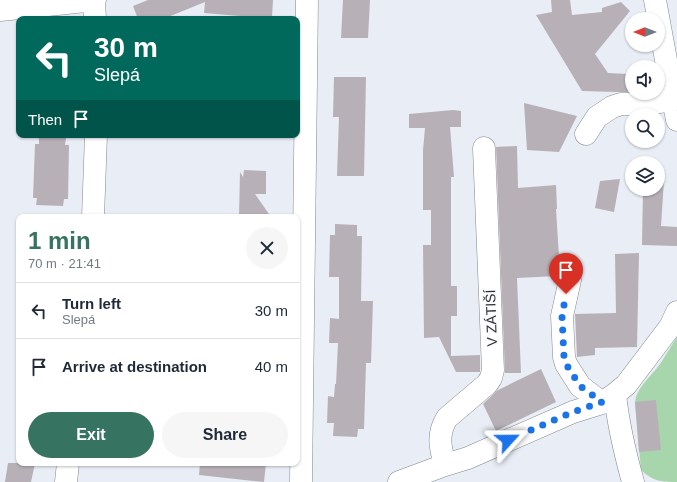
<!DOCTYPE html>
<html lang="en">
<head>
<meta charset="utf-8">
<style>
	:root { --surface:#fff; --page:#f6f6f7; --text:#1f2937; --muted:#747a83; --line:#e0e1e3; --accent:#367461 }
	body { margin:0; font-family:Arial,sans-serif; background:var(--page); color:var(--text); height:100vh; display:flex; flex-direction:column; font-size:15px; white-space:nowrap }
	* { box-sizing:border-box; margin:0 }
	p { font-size:13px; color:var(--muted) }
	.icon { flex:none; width:22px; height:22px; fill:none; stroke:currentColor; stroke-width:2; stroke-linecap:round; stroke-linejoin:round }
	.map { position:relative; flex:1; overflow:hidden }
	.details { position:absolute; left:16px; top:214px; width:284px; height:252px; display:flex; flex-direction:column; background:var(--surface); border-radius:8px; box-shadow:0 1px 3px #0004 }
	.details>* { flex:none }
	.top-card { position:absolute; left:16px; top:16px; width:284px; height:122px; border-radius:8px; box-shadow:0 1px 3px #0004; background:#00695c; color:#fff; overflow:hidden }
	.needle { width:26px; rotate:270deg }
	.buttons { position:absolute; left:625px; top:12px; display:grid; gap:8px }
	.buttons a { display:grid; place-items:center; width:40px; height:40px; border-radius:50%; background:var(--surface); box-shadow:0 1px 3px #0004; font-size:20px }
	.pin { position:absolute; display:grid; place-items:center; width:34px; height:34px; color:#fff; margin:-41px -17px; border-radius:50% 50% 50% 0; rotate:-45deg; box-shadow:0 0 4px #0007 }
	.pin .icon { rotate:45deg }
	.me { position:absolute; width:44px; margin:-22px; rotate:66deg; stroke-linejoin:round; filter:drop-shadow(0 0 3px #0008) }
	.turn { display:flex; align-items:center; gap:14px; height:84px; padding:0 12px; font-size:18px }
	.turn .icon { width:52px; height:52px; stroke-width:2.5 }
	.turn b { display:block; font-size:28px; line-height:34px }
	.then { display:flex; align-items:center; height:38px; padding:0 12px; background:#0003; gap:8px; font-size:15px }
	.round { display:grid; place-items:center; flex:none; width:42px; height:42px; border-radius:21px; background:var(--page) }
	.summary { display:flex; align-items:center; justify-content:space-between; height:68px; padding:0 12px }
	h1 { font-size:24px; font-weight:700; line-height:30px; color:var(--accent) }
	.button { display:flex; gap:8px; margin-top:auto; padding:8px 12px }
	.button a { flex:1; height:46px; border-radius:24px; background:var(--accent); color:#fff; font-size:16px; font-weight:700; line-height:46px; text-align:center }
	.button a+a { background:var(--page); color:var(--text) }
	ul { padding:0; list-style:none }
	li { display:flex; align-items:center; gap:12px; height:56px; padding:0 12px; border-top:1px solid var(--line) }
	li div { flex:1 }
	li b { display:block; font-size:15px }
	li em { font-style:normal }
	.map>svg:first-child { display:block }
</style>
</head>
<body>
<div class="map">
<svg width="677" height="482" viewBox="0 0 677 482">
	<rect width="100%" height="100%" fill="#e8edf6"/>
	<!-- green -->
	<path fill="#a8d6ac" d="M 677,337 L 677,482 C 661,482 653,481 641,470 L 635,402 C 637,386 654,374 662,361 C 667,353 672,345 677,337 Z"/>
	<!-- building -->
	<path fill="#b8b0b7" d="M 148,0 L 273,0 L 272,17 L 259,17 L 259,19 L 240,19 L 240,16 L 204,13 L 205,2 L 163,19 L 138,19 L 133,6 Z
		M 343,0 L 370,0 L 368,38 L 341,38 Z
		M 551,0 L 570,0 L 572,15 L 602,12 L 602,8 L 621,2 L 630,11 L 595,54 L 608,73 L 629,74 L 628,92 L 616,92 L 582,91 L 536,15 L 552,12 Z
		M 334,77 L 366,77 L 364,176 L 337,176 L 339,117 L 333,117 Z
		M 524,103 L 577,116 L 559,152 L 527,150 Z
		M 453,110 L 461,111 L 461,127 L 450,127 L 454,177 L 451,177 L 451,286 L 457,286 L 457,316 L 451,316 L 451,356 L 480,355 L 480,372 L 456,372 L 439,337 L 424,338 L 423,245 L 431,245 L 431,210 L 423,210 L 423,150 L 425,128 L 409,128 L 409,114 Z
		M 39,137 L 66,138 L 65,145 L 69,145 L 68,199 L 64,199 L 63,206 L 36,205 L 37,198 L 33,198 L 35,144 L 39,144 Z
		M 517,146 L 518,188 L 556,185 L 557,209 L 556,209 L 560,273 L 558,276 L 517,278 L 521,373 L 505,373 L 496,147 Z
		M 244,170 L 266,171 L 266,194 L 255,194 L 271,217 L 239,217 L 240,172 L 243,177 Z
		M 620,179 L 614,212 L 595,208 L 600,181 Z
		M 658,179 L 664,180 L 661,226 L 677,227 L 677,246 L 642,245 L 643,189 L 658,189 Z
		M 335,224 L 357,225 L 357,236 L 362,236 L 361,301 L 373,301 L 371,363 L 366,363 L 364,429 L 358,429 L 357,437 L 333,436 L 334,423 L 327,423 L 328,396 L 334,397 L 335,384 L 336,384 L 338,343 L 329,343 L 330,318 L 339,319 L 339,277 L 329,277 L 330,235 L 335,235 Z
		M 639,253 L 637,347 L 595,348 L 595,355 L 577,357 L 575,314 L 616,313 L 615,254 Z
		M 541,369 L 556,402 L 496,431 L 483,404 L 498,390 Z
		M 656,400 L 661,450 L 639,452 L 635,402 Z
		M 8,463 L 35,463 L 31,482 L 5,482 Z
		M 200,463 L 266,463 L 264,482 L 199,475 Z"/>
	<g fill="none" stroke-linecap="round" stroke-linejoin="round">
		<defs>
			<path id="street" d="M 94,0 L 95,19
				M 655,0 L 677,120
				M 0,10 L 95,0
				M 586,134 L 597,117 L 612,107 L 621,104 L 648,104 L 673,100
				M 93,217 L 96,135
				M 570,280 L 562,316 L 564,357 L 566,364 L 580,386 L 602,403
				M 615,394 C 618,424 625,453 633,482
				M 445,465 C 440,447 437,434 447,418 L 487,384 L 491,378 L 493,370 L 484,148
				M 66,482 L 68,463
				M 301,482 L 307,0
				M 399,482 L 445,465 L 468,458 L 573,412 L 602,403 L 615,394 L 626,385 L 670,327 L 677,312"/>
		</defs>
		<!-- street casing -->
		<use href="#street" stroke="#838890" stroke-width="23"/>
		<!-- street -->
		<use href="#street" stroke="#fff" stroke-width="22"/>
	</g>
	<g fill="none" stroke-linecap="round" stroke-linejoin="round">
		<!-- route -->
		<path stroke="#1a73e8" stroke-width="7" stroke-dasharray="0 12.6" d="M 508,440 L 573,412 L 602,402 L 580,386 L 566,364 L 564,357 L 562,316 L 566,294"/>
	</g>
	<g text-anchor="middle" stroke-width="3" stroke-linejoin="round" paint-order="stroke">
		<!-- street labels -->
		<g font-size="14" fill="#2c2e32" stroke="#f8fafe">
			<text transform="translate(491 318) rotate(-92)" y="5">V ZÁTIŠÍ</text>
		</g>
	</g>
</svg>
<div class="buttons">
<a><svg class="needle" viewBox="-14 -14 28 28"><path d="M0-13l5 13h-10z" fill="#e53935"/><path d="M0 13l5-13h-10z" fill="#747a83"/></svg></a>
<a><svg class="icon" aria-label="sound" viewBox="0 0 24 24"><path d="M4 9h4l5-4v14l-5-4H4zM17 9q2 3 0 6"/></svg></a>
<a><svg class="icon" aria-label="search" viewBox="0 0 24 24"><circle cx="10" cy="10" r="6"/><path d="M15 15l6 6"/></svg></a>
<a><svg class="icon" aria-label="layers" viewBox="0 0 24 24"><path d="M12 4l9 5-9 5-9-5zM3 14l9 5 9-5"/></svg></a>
</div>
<div class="pin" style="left:566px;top:294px;background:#d93025"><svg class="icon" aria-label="arrive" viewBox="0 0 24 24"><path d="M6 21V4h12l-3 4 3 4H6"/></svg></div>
<svg class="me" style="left:508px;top:440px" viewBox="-20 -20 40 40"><path d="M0-17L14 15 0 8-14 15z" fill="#1a73e8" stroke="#fff" stroke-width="4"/></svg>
<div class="top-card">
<div class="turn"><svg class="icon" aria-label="left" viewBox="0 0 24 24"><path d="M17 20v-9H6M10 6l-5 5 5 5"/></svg><div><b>30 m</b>Slepá</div></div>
<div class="then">Then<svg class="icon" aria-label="arrive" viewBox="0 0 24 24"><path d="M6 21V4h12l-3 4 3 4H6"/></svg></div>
</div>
<section class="details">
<div class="summary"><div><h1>1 min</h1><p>70 m · 21:41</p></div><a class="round"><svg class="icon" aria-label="close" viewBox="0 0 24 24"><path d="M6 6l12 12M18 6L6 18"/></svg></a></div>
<ul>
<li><svg class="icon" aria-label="left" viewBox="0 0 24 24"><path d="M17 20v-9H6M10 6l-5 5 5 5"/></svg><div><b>Turn left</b><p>Slepá</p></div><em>30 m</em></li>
<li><svg class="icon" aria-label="arrive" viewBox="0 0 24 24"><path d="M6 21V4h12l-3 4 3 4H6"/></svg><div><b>Arrive at destination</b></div><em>40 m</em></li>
</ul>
<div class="button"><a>Exit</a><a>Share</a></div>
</section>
</div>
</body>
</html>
